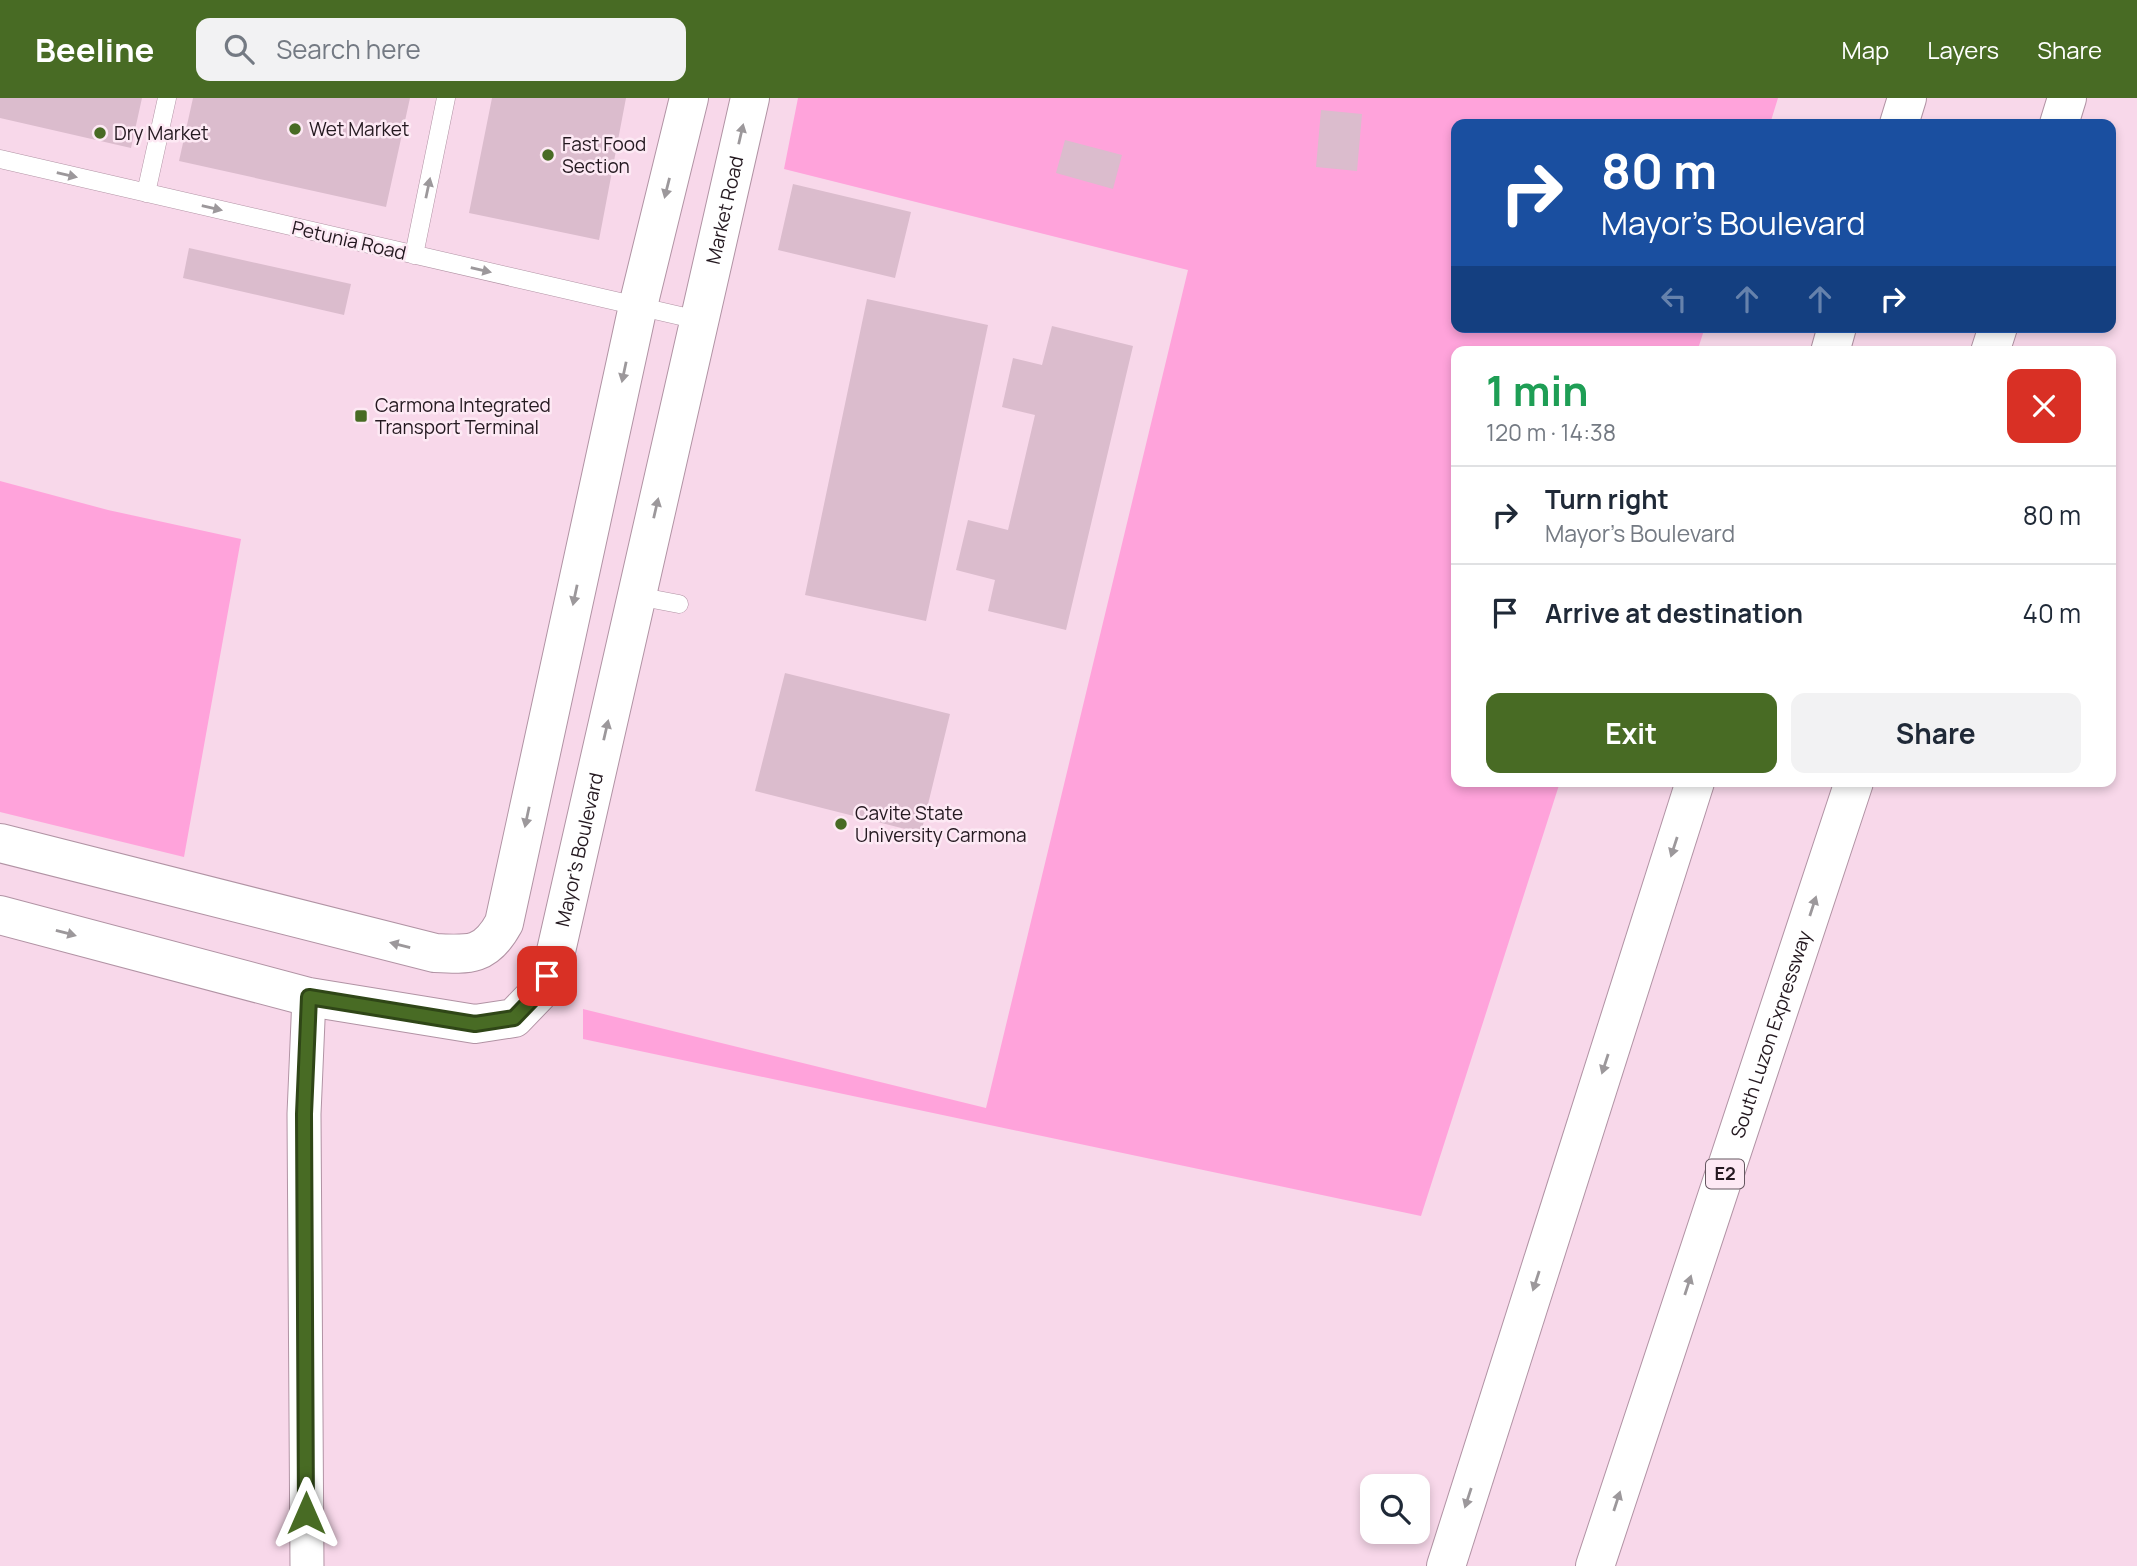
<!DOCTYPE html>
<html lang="en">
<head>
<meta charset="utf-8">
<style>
	:root { --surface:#fff; --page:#f2f2f3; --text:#1f2937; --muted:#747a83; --line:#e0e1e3; --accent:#486b24 }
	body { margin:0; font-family:Manrope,sans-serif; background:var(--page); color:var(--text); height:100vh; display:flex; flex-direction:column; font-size:26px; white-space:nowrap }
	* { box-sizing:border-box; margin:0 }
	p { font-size:23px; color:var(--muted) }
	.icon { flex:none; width:38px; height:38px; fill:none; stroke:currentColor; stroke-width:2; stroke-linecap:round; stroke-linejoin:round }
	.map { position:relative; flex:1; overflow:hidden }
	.details { position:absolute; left:1451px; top:248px; width:665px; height:441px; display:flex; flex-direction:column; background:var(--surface); border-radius:14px; box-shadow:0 4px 10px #0003 }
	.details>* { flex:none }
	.guide { position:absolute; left:1451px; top:21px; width:665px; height:214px; border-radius:14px; box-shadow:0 4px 10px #0003; background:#1a4fa0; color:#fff; overflow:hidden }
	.fabs { position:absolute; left:1360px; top:1376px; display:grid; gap:14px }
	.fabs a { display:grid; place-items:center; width:70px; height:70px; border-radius:14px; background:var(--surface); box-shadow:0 4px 10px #0003; font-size:35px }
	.pin { position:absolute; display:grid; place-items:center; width:60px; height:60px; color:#fff; margin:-30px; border-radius:14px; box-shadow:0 4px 10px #0006 }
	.me { position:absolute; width:77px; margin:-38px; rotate:0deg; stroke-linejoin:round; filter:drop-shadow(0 0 5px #0008) }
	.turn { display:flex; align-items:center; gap:24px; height:147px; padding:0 35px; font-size:32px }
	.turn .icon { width:91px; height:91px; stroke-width:2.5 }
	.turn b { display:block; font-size:49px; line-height:60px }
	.lanes { display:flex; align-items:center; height:66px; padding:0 35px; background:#0003; justify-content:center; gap:35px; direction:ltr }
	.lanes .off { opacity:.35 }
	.round { display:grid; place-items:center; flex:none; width:74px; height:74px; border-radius:14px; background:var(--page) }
	.overview { display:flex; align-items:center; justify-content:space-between; height:119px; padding:0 35px }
	h1 { font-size:42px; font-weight:700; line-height:52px; color:#1e9e55 }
	.button { display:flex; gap:14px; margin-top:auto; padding:14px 35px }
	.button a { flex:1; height:80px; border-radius:14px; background:var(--accent); color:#fff; font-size:28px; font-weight:700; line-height:80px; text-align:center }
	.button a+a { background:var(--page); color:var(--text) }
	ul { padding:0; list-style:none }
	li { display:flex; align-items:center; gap:21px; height:98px; padding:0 35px; border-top:2px solid var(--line) }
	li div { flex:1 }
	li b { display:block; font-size:26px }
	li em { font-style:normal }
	header { display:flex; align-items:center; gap:42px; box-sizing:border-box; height:98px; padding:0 35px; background:var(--accent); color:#fff }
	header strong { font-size:33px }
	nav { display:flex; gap:38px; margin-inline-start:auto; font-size:24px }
	.search { width:490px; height:63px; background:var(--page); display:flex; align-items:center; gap:18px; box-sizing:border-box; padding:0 24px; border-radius:14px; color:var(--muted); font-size:26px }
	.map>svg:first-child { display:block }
</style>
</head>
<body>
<header>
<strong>Beeline</strong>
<div class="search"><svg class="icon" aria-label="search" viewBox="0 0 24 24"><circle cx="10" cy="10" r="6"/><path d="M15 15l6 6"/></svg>Search here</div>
<nav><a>Map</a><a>Layers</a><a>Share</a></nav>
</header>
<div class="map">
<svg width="2137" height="1468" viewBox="0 0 2137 1468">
	<rect width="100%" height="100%" fill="#f8d8ea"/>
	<!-- green -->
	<path fill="#ffa3db" d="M 798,0 L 1778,0 L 1770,26 L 1456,26 L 1456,229 L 1705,229 L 1697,254 L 1456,254 L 1456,684 L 1560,684 L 1421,1118 L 583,941 L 583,911 L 986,1010 L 1188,172 L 784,71 Z
		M 0,383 L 108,412 L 241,441 L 184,759 L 0,714 Z"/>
	<!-- building -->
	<path fill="#dbbccd" d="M 0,0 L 142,0 L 131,50 L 0,20 Z
		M 193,0 L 410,0 L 386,109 L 179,63 Z
		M 492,0 L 626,0 L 599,142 L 469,115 Z
		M 1321,12 L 1362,16 L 1357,73 L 1316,69 Z
		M 1065,42 L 1122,57 L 1113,91 L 1056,75 Z
		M 793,86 L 911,114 L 895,180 L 778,152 Z
		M 189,150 L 351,186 L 344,217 L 183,180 Z
		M 867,201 L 988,227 L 926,523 L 805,497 Z
		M 1052,228 L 1133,248 L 1066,532 L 988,513 L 995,482 L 956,472 L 968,422 L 1008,432 L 1035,317 L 1002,309 L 1013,260 L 1042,267 Z
		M 785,575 L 950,616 L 921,735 L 755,693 Z"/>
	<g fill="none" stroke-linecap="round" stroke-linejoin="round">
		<defs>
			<path id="service" d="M 0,61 L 698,222
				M 146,95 L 167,0
				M 414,157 L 446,0
				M 637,498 L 679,506"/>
			<path id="minor" d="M 307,1468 L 304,1016 L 309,899"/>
			<g id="secondary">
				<path d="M 0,745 L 435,855 C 470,857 486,858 504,825 L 638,208 L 689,0"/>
				<path id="s1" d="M 0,817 L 309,899 L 475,926 L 514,920 L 539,894 L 554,862 L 750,0"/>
			</g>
			<g id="motorway">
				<path d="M 1899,26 L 1907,0"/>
				<path d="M 2059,26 L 2067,0"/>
				<path d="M 1830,254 L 1837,229"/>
				<path d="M 1990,254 L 1998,229"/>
				<path d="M 1446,1468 L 1695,684"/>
				<path id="s2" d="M 1595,1468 L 1854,684"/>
			</g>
		</defs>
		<!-- service casing -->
		<use href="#service" stroke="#b193a4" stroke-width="19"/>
		<!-- minor casing -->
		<use href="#minor" stroke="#b193a4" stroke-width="35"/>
		<!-- secondary casing -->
		<use href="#secondary" stroke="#b193a4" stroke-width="40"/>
		<!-- motorway casing -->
		<use href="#motorway" stroke="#b193a4" stroke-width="40"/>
		<!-- service -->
		<use href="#service" stroke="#fff" stroke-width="18"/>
		<!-- minor -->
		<use href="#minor" stroke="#fff" stroke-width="33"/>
		<!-- secondary -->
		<use href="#secondary" stroke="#fff" stroke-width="38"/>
		<!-- motorway -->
		<use href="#motorway" stroke="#fff" stroke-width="38"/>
	</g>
	<!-- one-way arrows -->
	<defs><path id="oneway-solid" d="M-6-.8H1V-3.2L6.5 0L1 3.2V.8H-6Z" transform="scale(1.75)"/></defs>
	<g fill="#9c989b">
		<use href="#oneway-solid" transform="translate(741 36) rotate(-77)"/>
		<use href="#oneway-solid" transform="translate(67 77) rotate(13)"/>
		<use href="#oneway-solid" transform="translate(428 90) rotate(-78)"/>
		<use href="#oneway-solid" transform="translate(667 90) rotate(104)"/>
		<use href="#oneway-solid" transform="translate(212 110) rotate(13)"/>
		<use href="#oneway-solid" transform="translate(481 172) rotate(13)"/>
		<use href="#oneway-solid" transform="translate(624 274) rotate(102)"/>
		<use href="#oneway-solid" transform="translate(656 410) rotate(-77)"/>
		<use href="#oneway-solid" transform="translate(575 497) rotate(102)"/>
		<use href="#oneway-solid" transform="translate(606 632) rotate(-77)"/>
		<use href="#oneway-solid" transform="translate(527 719) rotate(102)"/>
		<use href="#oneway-solid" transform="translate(1674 749) rotate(108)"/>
		<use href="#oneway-solid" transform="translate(1813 808) rotate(-72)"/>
		<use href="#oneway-solid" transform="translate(66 835) rotate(15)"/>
		<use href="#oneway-solid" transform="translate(400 847) rotate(-166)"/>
		<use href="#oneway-solid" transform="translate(1605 966) rotate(108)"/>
		<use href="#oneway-solid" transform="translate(1536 1183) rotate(108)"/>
		<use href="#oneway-solid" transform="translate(1688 1187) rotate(-72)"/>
		<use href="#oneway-solid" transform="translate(1468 1400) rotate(108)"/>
		<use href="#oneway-solid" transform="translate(1617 1403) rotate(-72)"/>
	</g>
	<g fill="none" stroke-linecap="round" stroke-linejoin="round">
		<defs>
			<path id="route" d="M 306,1415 L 304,1016 L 309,899 L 475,926 L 514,920 L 539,894 L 547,878"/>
		</defs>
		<!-- route casing -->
		<use href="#route" stroke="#2f4617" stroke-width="18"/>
		<!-- route -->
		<use href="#route" stroke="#486b24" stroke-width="12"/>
	</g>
	<!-- markers -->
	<g fill="#486b24" stroke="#fde9f4" stroke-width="2.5">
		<circle cx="295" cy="31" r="7"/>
		<circle cx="100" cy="35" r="7"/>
		<circle cx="548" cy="57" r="7"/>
		<rect x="354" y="311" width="14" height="14" rx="3.5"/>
		<circle cx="841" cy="726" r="7"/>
	</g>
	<g text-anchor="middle" stroke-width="5" stroke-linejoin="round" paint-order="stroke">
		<!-- shield labels -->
		<rect fill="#fde9f4" stroke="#655760" stroke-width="2" x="1706" y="1061.5" width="38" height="29" rx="5"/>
		<g font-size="18" font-weight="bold" fill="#241920">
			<text x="1725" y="1082">E2</text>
		</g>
		<!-- poi labels -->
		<g font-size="19" fill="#241920" stroke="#fde9f4" text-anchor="start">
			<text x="309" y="38">Wet Market</text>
			<text x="114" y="42">Dry Market</text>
			<text x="562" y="53">Fast Food<tspan x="562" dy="22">Section</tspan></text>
			<text x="375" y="314">Carmona Integrated<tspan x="375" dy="22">Transport Terminal</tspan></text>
			<text x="855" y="722">Cavite State<tspan x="855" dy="22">University Carmona</tspan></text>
		</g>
		<!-- street labels -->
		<g font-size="19" fill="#241920" stroke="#fde9f4">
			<text dy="7" stroke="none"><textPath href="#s1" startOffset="1368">Market Road</textPath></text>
			<text transform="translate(349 142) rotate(13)" y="7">Petunia Road</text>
			<text dy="7" stroke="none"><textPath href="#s1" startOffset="712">Mayor's Boulevard</textPath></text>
			<text dy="7" stroke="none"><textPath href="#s2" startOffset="560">South Luzon Expressway</textPath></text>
		</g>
	</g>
</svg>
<div class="fabs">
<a><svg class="icon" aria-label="search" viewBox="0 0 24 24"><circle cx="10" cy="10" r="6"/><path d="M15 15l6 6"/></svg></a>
</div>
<div class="pin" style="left:547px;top:878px;background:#d93025"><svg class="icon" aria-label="arrive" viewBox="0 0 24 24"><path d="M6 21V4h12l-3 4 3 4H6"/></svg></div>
<svg class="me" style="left:306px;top:1415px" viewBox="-20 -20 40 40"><path d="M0-17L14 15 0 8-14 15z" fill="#486b24" stroke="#fff" stroke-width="4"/></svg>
<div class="guide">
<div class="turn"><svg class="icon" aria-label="right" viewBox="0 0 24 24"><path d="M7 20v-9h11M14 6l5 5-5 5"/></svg><div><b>80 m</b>Mayor's Boulevard</div></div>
<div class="lanes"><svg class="icon off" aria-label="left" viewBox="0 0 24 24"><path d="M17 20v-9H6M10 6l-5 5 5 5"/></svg><svg class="icon off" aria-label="ahead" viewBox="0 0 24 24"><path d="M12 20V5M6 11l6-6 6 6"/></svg><svg class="icon off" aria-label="ahead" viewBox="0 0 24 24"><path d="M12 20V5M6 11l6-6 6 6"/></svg><svg class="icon" aria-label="right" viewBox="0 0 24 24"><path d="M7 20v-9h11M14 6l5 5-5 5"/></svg></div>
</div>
<section class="details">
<div class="overview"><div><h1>1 min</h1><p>120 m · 14:38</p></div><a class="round" style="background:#d93025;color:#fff"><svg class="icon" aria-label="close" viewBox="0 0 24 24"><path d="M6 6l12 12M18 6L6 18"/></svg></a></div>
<ul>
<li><svg class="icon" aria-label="right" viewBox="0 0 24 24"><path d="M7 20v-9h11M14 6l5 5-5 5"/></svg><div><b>Turn right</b><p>Mayor's Boulevard</p></div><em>80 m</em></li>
<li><svg class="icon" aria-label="arrive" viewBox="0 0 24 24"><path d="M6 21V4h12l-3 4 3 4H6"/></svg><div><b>Arrive at destination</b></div><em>40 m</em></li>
</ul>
<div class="button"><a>Exit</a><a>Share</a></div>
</section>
</div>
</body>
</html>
